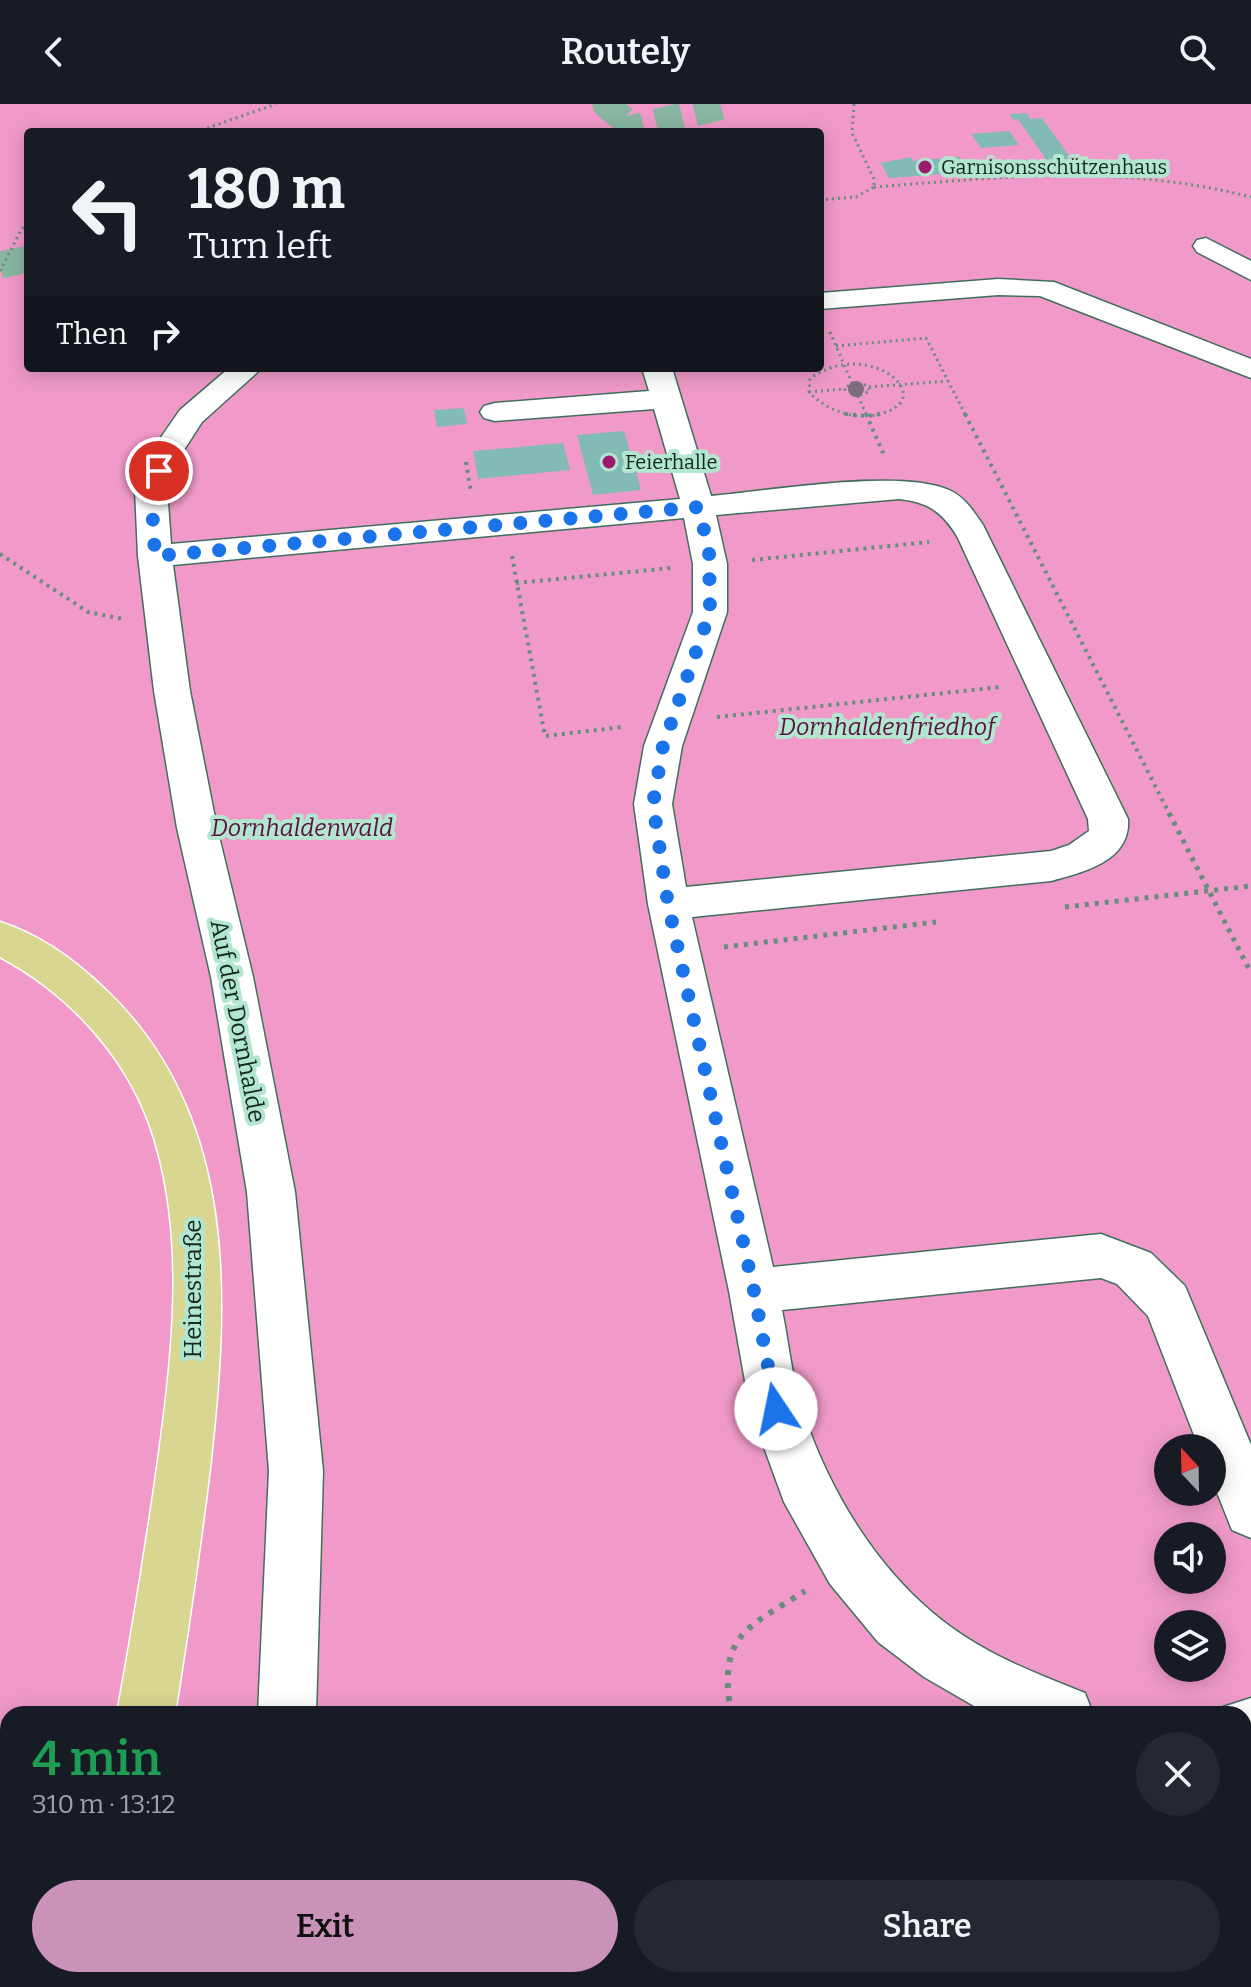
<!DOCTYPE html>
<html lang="en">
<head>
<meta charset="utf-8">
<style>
	:root { --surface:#171b24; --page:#242831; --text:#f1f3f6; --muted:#9ea1a6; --accent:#cb92b9 }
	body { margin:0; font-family:Bitter,serif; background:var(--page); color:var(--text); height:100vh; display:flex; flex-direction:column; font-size:30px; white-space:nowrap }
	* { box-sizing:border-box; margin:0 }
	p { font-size:26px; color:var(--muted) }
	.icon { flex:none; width:44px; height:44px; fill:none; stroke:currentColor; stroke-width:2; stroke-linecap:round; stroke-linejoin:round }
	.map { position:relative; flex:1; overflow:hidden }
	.sheet { position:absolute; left:0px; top:1602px; width:1252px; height:282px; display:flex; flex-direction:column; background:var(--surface); border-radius:24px 24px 0 0; box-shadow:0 4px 20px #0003 }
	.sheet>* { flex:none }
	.banner { position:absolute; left:24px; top:24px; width:800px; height:244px; border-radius:8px; box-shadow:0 4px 20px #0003; background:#171b24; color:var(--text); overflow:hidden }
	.needle { width:52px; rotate:338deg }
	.controls { position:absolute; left:1154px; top:1330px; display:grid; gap:16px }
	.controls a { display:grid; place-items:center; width:72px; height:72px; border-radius:50%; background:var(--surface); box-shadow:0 4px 20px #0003; font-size:40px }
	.pin { position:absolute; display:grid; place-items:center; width:68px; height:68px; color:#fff; margin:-34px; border:4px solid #fff; border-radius:50%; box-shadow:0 2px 8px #0007 }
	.me { position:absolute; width:88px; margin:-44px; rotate:349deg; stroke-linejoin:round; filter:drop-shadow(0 0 6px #0008) }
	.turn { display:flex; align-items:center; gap:28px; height:168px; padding:0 32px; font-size:36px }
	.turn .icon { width:104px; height:104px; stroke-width:2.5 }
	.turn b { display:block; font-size:56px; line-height:68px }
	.then { display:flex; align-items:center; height:76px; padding:0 32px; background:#0003; gap:16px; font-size:30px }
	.round { display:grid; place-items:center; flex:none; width:84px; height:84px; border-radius:42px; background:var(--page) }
	.head { display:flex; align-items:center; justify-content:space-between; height:136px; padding:0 32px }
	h1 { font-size:48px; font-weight:600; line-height:60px; color:#1e9e55 }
	.button { display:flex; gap:16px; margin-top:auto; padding:16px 32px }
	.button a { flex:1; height:92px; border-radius:48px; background:var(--accent); color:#111; font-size:32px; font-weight:600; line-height:92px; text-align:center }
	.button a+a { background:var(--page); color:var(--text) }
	header { display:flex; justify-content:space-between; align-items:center; height:104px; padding:0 32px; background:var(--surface); font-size:36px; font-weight:600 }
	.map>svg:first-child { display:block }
</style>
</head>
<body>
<header><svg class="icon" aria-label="back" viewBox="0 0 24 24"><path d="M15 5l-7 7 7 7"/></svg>Routely<svg class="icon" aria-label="search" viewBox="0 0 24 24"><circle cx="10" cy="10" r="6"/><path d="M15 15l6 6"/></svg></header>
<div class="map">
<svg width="1251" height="1883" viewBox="0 0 1251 1883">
	<rect width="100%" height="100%" fill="#a6d9c3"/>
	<!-- green -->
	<path fill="#f19ac9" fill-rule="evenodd" d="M 0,0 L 1251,0 L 1251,1883 L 0,1883 ZM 28,28 L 820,28 L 820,264 L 28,264 ZM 1168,1344 L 1212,1344 L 1212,1388 L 1168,1388 ZM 1168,1432 L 1212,1432 L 1212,1476 L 1168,1476 ZM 1168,1520 L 1212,1520 L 1212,1564 L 1168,1564 ZM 8,1610 L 1244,1610 L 1244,1876 L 8,1876 Z"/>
	<!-- building -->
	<path fill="#81bbb4" d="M 1027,9 L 1030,15 L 1042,14 L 1075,60 L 1050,61 L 1018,15 L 1013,16 L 1010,10 Z
		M 1009,27 L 1019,41 L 981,44 L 971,30 Z
		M 911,53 L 913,57 L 960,53 L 969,68 L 889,74 L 881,59 Z
		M 464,304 L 467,320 L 437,323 L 434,306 Z
		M 624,327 L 641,386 L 593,391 L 577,331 Z
		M 563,339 L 570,366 L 478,375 L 473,347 Z"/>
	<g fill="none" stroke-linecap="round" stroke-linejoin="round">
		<!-- minor-tunnel -->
		<path stroke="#89b6a2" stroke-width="27" stroke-dasharray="27 13" stroke-linecap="butt" d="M 610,0 L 606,1 L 635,24"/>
		<!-- major-tunnel -->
		<path stroke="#89b6a2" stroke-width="27" stroke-dasharray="27 13" stroke-linecap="butt" d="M 617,28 L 731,0
			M 0,161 L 28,155"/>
		<defs>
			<path id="minor" d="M 1206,134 L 1251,157 L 1251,176 L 1197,148 L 1193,142 L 1197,136 Z
				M 998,175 L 1054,178 L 1251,255 L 1251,274 L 1040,192 L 998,191 L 820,205 L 820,189 Z
				M 229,264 L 262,264 L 202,318 L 182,349 L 167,385 L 171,440 L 680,395 L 654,305 L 495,317 L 484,314 L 480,308 L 484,302 L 495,299 L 649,287 L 642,264 L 672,264 L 711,392 C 769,387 900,364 949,386 C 965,393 974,408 983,421 L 1128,715 C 1131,757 1084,768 1051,777 L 692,813 L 773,1163 L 1101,1130 L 1151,1149 L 1185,1182 L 1251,1341 L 1251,1434 L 1232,1426 L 1212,1376 L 1212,1344 L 1199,1344 L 1148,1212 L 1117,1180 L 1101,1174 L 782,1206 C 789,1240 792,1276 803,1308 C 832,1395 886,1481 964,1532 C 1002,1557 1043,1572 1085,1589 L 1093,1610 L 988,1610 L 924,1573 L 878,1538 L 830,1480 L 784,1398 L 750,1305 L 729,1187 L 648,800 L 634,700 L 644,642 L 693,508 L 693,460 L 684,414 L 173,461 L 190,587 L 217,724 L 253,873 L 295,1088 L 323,1367 L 316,1610 L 258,1610 L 269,1367 L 247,1088 L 211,873 L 177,724 L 154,587 L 138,452 L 135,385 L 150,349 L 180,306 ZM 899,395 C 928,398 943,408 958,434 L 1088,715 L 1089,727 L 1069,741 L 1051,747 L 686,783 L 672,700 L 682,642 L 727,508 L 727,460 L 716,411 Z
				M 1251,1594 L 1251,1652 L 1244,1653 L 1244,1610 L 1220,1610 L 1223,1603 Z
				M 228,1876 L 292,1876 L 291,1883 L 227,1883 Z"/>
			<path id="major" d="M 0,818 C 41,831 75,856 106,886 C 239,1013 229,1195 210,1364 C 200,1446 188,1528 175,1610 L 117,1610 C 132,1528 145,1447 157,1364 C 172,1254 188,1130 150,1022 C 124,949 67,889 0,853 Z
				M 69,1876 L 133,1876 L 131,1883 L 67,1883 Z"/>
		</defs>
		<!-- minor casing -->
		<use href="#minor" stroke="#3f6f5c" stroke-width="3"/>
		<!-- major casing -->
		<use href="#major" stroke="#fff" stroke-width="3"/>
		<!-- path-far3 -->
		<path stroke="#678d7d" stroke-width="3" stroke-dasharray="2 4" stroke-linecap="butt" d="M 854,0 L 852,29 L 874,75 L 874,83
			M 196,28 L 276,0
			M 874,83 C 1006,73 1121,60 1251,93
			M 820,96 L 856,93 L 874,83
			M 0,167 L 21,126 L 28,119
			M 830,228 L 852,279
			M 836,242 L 926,234 L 966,312
			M 852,279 L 866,281 L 870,287 L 858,292 L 844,285 Z
			M 869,283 L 948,277
			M 809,288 L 844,285
			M 858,292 L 867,312
			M 857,312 C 838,309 822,302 809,288 L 810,275 C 868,230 950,300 870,312"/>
		<!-- path-far2 -->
		<path stroke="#678d7d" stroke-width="4" stroke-dasharray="3 5" stroke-linecap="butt" d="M 845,310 L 866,312 L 880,310
			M 866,310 L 884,351
			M 965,310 L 1170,711
			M 466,358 L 471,389
			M 0,450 L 88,508 L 123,515
			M 512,452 L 545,632 L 623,623
			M 752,456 L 929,438
			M 516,479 L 671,464
			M 717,613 L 1001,583"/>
		<!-- path-far1 -->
		<path stroke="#678d7d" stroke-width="5" stroke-dasharray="4 6" stroke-linecap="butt" d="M 1169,709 L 1251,869
			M 1065,803 L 1251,782
			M 724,843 L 936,818"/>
		<!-- path -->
		<path stroke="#678d7d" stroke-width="6" stroke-dasharray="5 8" stroke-linecap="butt" d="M 731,1610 C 718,1531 745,1525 805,1487
			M 173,1876 L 175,1883
			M 783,1876 L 785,1883"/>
		<!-- minor -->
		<use href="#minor" fill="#fff" fill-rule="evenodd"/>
		<!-- major -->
		<use href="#major" fill="#d9d692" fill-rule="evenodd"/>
	</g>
	<!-- trees -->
	<circle fill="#7d6c7c" cx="856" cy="285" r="8"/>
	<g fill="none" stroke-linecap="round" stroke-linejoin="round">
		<!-- route -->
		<path stroke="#1a73e8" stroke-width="14" stroke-dasharray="0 25.2" d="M 159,367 L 151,385 L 155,452 L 698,403 L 709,445 L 710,508 L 663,642 L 653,700 L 668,800 L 754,1187 L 776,1305"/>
	</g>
	<!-- markers -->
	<g fill="#9c1b6f" stroke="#b3e6d0" stroke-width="3">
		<circle cx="925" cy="63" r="8"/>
		<circle cx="609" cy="358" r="8"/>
	</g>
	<g text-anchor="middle" stroke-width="8" stroke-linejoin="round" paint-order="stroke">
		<!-- far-poi labels -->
		<g font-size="20" fill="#142820" stroke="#b3e6d0" text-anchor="start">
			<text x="941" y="70">Garnisonsschützenhaus</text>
			<text x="625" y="365">Feierhalle</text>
		</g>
		<!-- park labels -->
		<g font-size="24" font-style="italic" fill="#5c1241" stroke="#b3e6d0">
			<text x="887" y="631">Dornhaldenfriedhof</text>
			<text x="302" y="732">Dornhaldenwald</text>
		</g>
		<!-- street labels -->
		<g font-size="24" fill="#142820" stroke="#b3e6d0">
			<text transform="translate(238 917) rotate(79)" y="8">Auf der Dornhalde</text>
			<text transform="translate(193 1185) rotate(-90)" y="8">Heinestraße</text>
		</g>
	</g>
</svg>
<div class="controls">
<a><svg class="needle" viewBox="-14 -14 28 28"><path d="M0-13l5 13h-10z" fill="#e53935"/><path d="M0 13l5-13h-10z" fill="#9ea1a6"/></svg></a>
<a><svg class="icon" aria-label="sound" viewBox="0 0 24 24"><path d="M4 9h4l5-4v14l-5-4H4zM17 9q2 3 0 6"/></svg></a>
<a><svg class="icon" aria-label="layers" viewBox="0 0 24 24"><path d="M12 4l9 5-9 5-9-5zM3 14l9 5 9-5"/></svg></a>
</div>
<div class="pin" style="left:159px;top:367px;background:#d93025"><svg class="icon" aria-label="arrive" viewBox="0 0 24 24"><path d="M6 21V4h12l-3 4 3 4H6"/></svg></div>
<svg class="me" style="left:776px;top:1305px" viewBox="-20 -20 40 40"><circle r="19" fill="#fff"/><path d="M0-13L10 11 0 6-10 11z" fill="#1a73e8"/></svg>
<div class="banner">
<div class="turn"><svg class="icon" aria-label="left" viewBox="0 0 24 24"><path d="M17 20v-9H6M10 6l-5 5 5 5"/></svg><div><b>180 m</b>Turn left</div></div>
<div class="then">Then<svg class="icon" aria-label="right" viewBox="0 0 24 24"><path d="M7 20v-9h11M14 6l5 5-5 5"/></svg></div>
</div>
<section class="sheet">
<div class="head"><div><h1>4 min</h1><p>310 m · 13:12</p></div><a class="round"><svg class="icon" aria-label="close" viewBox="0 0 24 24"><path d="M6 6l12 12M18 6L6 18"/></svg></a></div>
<div class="button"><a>Exit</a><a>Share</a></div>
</section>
</div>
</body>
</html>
